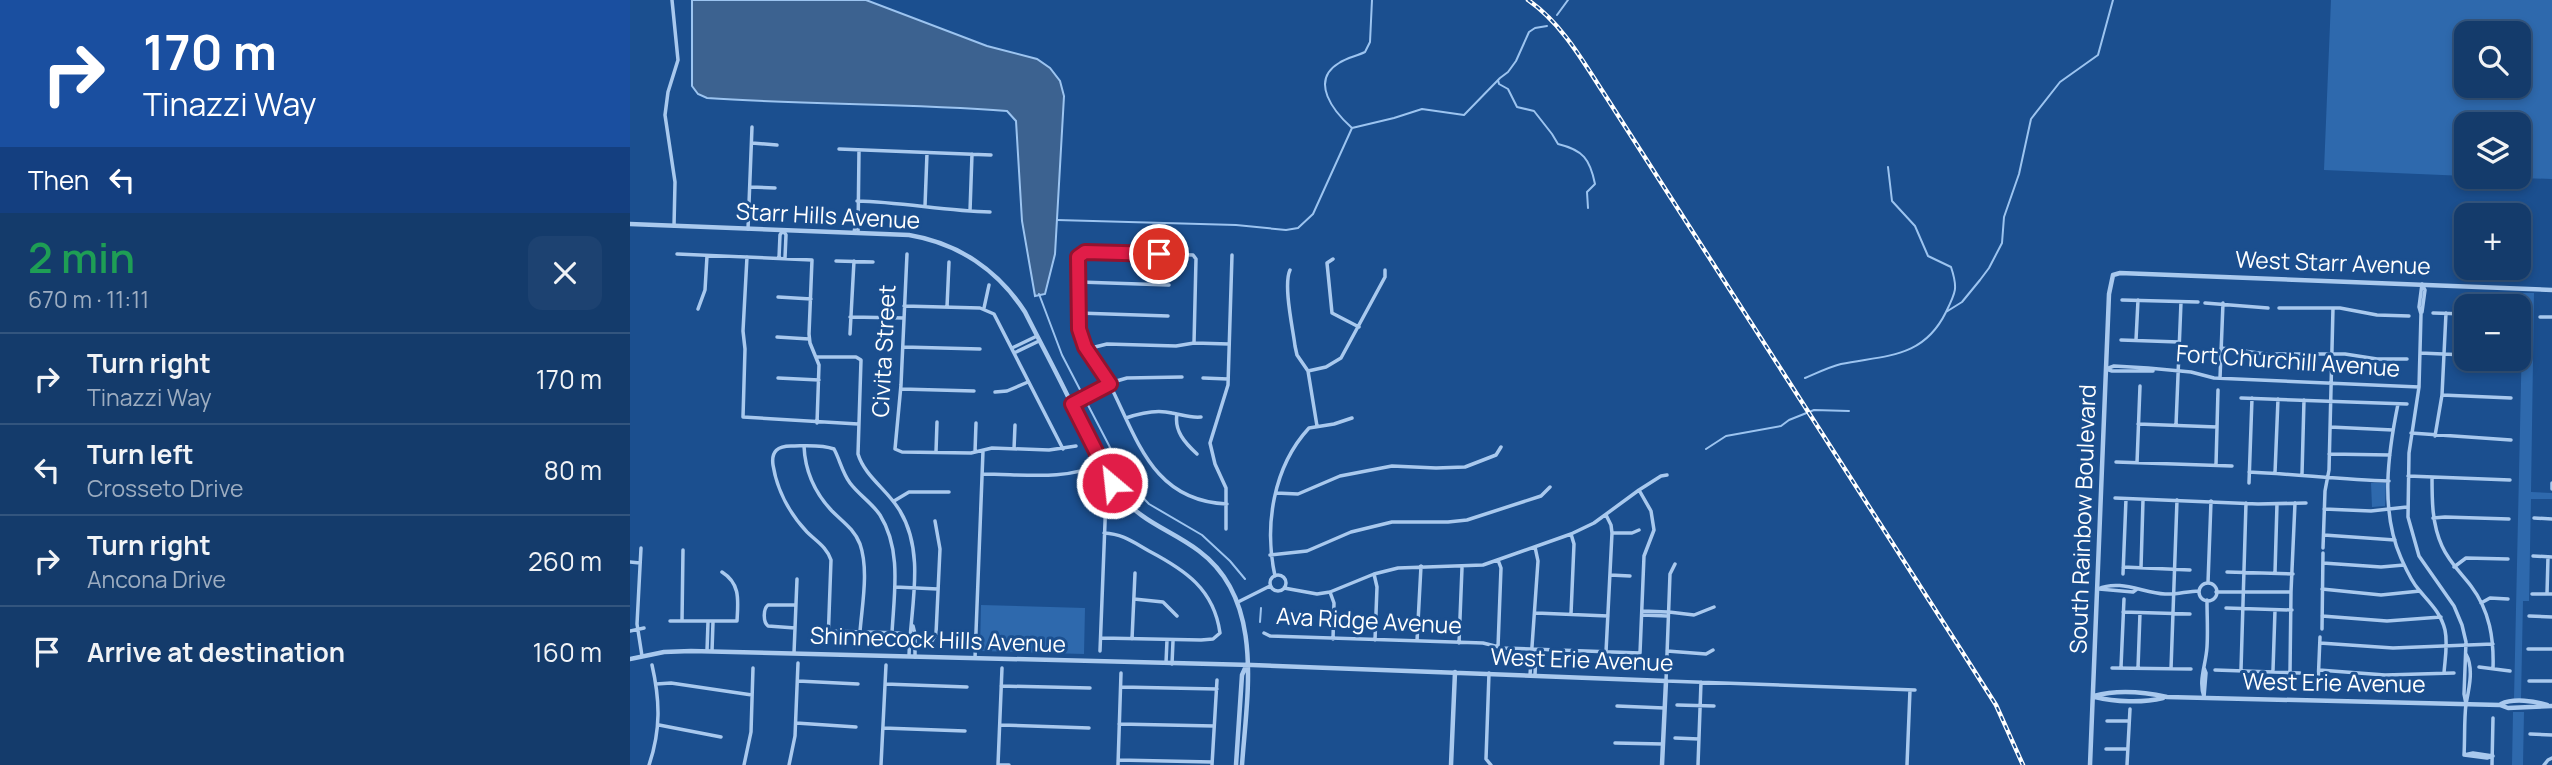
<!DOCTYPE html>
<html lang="en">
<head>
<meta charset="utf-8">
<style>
	:root { --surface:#143b6b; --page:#1d4271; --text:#f1f3f6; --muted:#9dadc1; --line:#33557e }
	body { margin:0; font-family:Manrope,sans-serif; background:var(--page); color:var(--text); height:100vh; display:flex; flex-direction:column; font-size:26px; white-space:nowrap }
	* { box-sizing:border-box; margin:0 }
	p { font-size:23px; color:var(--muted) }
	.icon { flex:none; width:38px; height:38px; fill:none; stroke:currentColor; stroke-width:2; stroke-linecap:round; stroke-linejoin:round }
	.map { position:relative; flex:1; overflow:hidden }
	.details { display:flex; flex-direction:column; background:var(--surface); width:630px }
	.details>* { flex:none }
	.banner { background:#1a4fa0; color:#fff; overflow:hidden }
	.fabs { position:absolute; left:1824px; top:21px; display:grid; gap:14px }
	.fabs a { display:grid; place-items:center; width:77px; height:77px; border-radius:14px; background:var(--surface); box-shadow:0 4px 10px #0003,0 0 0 2px var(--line); font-size:35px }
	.pin { position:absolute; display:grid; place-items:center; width:60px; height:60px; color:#fff; margin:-30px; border:4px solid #fff; border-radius:50%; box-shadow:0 2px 7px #0007 }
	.me { position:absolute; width:77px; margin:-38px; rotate:332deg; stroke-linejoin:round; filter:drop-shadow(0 0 5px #0008) }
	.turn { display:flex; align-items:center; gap:24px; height:147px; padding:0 28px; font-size:32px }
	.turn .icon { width:91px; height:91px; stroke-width:2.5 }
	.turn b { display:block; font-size:49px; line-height:60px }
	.then { display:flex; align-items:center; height:66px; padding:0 28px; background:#0003; gap:14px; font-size:26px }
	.round { display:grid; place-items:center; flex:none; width:74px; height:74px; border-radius:14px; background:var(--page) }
	.headline { display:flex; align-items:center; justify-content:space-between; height:119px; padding:0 28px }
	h1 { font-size:42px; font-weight:600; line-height:52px; color:#1e9e55 }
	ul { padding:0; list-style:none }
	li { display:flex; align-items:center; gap:21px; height:91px; padding:0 28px; border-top:2px solid var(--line) }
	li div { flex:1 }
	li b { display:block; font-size:26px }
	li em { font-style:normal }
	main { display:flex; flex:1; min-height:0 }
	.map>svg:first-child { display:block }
</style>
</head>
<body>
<main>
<section class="details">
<div class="banner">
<div class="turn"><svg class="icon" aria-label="right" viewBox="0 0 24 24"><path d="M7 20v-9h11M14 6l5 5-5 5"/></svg><div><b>170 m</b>Tinazzi Way</div></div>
<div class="then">Then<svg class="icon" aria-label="left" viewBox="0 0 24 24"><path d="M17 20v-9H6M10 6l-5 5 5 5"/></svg></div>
</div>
<div class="headline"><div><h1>2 min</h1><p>670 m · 11:11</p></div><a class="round"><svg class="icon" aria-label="close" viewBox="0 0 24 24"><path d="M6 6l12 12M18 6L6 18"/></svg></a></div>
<ul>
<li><svg class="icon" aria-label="right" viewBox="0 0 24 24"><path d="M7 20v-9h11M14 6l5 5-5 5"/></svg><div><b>Turn right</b><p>Tinazzi Way</p></div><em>170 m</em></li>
<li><svg class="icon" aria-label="left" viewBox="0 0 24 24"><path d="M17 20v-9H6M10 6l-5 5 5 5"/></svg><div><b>Turn left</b><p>Crosseto Drive</p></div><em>80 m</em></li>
<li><svg class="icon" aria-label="right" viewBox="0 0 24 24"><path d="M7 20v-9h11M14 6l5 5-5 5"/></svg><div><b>Turn right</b><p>Ancona Drive</p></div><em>260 m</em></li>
<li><svg class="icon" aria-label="arrive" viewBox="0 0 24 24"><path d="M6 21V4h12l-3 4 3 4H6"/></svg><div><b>Arrive at destination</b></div><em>160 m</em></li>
</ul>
</section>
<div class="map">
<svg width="1922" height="765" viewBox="0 0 1922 765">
	<rect width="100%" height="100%" fill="#1b4f8f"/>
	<!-- green -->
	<path fill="#2e69ad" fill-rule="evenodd" d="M 1701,0 L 1922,0 L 1922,179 L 1864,177 L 1888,177 L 1888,124 L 1836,124 L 1836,176 L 1694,170 ZM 1836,33 L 1888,33 L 1888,86 L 1836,86 Z
		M 1893,293 L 1904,293 L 1901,492 L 1922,493 L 1922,499 L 1901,499 L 1899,601 L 1893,601 L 1891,699 L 1884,699 Z
		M 1741,483 L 1756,483 L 1755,506 L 1742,507 Z
		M 351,605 L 455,608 L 454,654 L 350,651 Z
		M 1883,712 L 1894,712 L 1893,765 L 1882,765 Z"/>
	<!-- water -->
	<path fill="#3c6290" stroke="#9cc4f0" stroke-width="2" d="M 62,0 L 236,0 L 357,46 L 407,59 L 420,68 L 430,81 L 434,96 L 425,254 L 415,294 L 405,296 L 392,221 L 386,121 L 377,111 C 278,103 177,105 77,98 L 68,94 L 62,86 Z"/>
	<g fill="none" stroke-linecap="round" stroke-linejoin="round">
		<!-- stream -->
		<path stroke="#9cc4f0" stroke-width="2" d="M 927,15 L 938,0
			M 868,80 L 869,84 L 878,89 L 887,107 L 904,111 L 922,134 L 928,144 C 953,150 960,159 965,184 L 957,192 L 958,208
			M 722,128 C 704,112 679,81 709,63 C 716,58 727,56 735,52 L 740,42 L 742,0
			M 427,220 L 606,225 L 656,230 L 668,228 L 683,214 L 722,128 L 764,118 L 792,109 L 834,115 L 870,78 L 878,72 L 886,61 L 899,32 L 905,28 L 917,26
			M 409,294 L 432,355 L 498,482 L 519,504 L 572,535 L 600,561 L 615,579
			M 1316,312 L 1332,302 L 1350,280 L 1359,268 L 1372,243 L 1374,217 L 1389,174 L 1401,119 L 1430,82 L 1468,55 L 1483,0
			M 1175,378 C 1187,373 1199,367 1211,364 C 1255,355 1293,359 1316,312 C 1326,292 1328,288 1321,267 L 1298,256 L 1285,226 L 1262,201 L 1258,167
			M 1076,449 L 1096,436 L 1151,426 L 1159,420 L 1184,410 L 1219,411
			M 630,622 L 631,608"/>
		<!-- minor -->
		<path stroke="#a9c9ee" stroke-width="3.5" d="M 42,0 L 48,60 L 38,92 L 35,115 L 45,182 L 44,226
			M 122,143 L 147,145
			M 209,149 L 361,155
			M 120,187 L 145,188
			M 227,201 C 272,202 315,211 360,212
			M 295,206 L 297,153
			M 340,211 L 342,154
			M 118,229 L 122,127
			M 153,230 L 156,235 L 155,258
			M 224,233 L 227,213
			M 228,233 L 229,150
			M 47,254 L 182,260 L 179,334 L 180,343 L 189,365 L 187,423
			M 277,254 L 271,385 L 265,449 L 272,452 L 341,453 L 362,448 L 419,450 L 446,446
			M 117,257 L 113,331 L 115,349 L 113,417 L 228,424
			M 149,258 L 150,235 L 153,230
			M 703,259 L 697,263 L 702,313 L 729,327
			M 206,261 L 243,262
			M 660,270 C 653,285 663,329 665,346 L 667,355 L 678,371 L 687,426
			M 449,282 L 539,285
			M 1792,284 L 1789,307 L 1791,314 L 1789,387 L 1779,453 L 1778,517 L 1789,556 L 1824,606 L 1832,625 L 1836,642 L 1834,694 L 1836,704
			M 148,297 L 181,299
			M 1492,300 L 1568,302
			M 1575,303 L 1638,308
			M 274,306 L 350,308 L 364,314 L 433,449
			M 317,307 L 319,262
			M 354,308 L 359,285
			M 1649,308 L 1710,308 L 1747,315 L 1779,316
			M 68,309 L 75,290 L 77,256
			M 1792,312 L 1795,290 L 1793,286
			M 448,313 L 538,316
			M 1803,313 L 1836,314
			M 220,317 L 274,318
			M 1910,317 L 1922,317
			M 220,334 L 224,261
			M 147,337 L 179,339
			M 1491,340 L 1549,342
			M 1506,340 L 1508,300
			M 564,343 L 566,259 L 563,255 L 455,252 L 449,254 C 448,271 445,314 449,330 C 454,350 468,363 478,381 C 507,437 521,501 597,504
			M 273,347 L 350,349
			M 382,348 L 407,336
			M 1591,348 L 1636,354
			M 457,349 L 477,344 L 546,346 L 564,343 L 599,344
			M 384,353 L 409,341
			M 1790,353 L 1836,355
			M 1646,354 L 1715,354 L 1747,359 L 1777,359
			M 187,357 L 226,357 L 231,360 L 228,454 C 235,477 258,490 270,511 C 296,554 280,609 279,656
			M 1476,369 L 1484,366 L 1518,368 L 1561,372 L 1584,378 L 1789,387
			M 1476,369 L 1482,371 L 1523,371
			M 678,371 L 696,367 L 711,358 L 755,277 L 755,270
			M 148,378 L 189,380
			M 573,378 L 598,379
			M 1590,378 L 1593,303
			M 271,389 L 344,391
			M 365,392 L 377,391 L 398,382
			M 1812,395 L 1881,398
			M 1611,398 L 1777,404
			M 442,404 L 483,382 L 497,378 L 552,377
			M 1768,404 C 1758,453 1750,511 1771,558 C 1776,569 1781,581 1789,590 C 1800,603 1811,613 1815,630 C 1818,644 1815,659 1814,673
			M 547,414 C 544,431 555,443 567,454
			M 496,418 C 510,413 527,409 542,413 C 553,415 560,418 571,417
			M 1508,424 L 1587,427
			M 1546,425 L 1551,302
			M 1700,427 L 1763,430
			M 1781,433 L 1881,440
			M 1805,436 L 1812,395 L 1816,313
			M 174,446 C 175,471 185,493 202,511 C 213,522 224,529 230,544 C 239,570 232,605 230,632
			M 384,449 L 385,425
			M 306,452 L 307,422
			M 345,452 L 346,423
			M 1699,454 L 1760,455
			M 1486,462 L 1602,466
			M 1507,463 L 1510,386
			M 1586,465 L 1588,390
			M 1619,472 C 1667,474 1712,480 1759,481
			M 1645,473 L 1648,399
			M 353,474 C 393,474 434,481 471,464
			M 1672,474 L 1674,400
			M 1778,476 L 1880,480
			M 1802,477 C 1802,501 1802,524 1812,546 C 1819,562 1831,573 1841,586 C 1860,611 1864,639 1863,669
			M 1619,483 L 1622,398
			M 1922,489 L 1922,483
			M 646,493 L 668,494 L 710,476 L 762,466 L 806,468 L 835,467 L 866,455 L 871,447
			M 1485,498 L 1628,504 L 1676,503
			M 264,501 L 279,492 L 319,492
			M 1694,509 L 1741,511 L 1777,507
			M 976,515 L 981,525 L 982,533 L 976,652
			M 1803,518 L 1815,517 L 1879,519
			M 1904,518 L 1922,519
			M 596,529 L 596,488 L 585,464 L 580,443 L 598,385 L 602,255
			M 982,533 L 1002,533 L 1009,530
			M 1694,535 L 1765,540
			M 11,548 L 7,624 L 12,656
			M 1693,548 L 1695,491 L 1699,470 L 1703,308
			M 640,555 L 677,551 L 721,532 L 762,522 L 818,522 L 837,520 L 911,496 L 920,487
			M 1903,556 L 1922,557
			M 0,562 L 10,563
			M 1693,563 L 1751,567 L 1774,565
			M 1045,564 L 1040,574 L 1036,681 L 1285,690
			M 1493,567 L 1560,570
			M 1824,567 L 1836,558 L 1878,559
			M 1511,568 L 1513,500
			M 1597,572 L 1663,574
			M 1645,573 L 1647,504
			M 744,574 L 747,587 L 745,640
			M 1493,574 L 1496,499
			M 980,575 L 1000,576
			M640 583a8 8 0 1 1 16 0a8 8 0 1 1-16 0Z
			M 645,576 C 634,526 643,467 679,428 L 704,424 L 722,418
			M 1578,583 L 1581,501
			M1569 592a9 9 0 1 1 18 0a9 9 0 1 1-18 0Z
			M 265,587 L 308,589
			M 654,588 L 687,594 L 700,592 L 744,574 L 768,568 L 853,565 L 941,534 L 964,523 L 1009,490 L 1031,476 L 1037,475
			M 1468,589 C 1490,579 1513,593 1535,594 C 1547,595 1557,591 1569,591
			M 1469,589 L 1503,592 L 1507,589
			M 1692,589 L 1751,595 L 1790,591
			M 700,592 L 704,603 L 703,639
			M 1586,592 L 1661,592
			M 1902,594 L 1922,594
			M 1917,594 L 1918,557
			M 504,599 L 533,602 L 547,616
			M 608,602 L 640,586
			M 1851,603 L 1860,598 L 1878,599
			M 1596,608 L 1662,610
			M 1012,611 L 1038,612
			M 1039,612 L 1064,615 L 1084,607
			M 1493,612 L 1560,614
			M 906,613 L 978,616
			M 941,614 L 944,544 L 941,534
			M 1012,615 L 1037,616
			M 1692,616 L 1757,621 L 1811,617
			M 1899,616 L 1922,617
			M 40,621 L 107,621 C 108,601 111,584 92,572
			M 52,621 L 53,550
			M 283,626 L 285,634 L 285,657
			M 165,628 L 138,626 C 133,622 133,609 138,605 L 166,605
			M 1692,629 L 1693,553
			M 0,631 L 14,628
			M 199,631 L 272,633
			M 634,633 L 640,636 L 853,643 L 873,648 L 1010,653 L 1014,556 L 1024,530 L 1021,511 L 1009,490
			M 471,638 L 571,640 L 583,639 L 590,633 C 584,589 555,570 519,551 C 503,542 493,534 474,533
			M 502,639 L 505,573
			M 302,641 L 306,634 L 310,549 L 305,521
			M 787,641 L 791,566
			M 198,643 L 201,560 C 197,547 186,541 177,532 C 160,514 147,490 143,465 C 141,451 148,446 161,446 C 174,446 191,444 204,449 C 210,460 212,472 220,483 C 229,495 242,503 250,515 C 272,550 264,594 262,633
			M 829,643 L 832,568
			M 1690,643 L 1763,648 L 1863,644
			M 868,647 L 871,568 L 868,560
			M 903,649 L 906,652 L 905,675
			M 1898,649 L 1922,649
			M 77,651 L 78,622
			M 82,651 L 83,622
			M 470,651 L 476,497
			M 1037,651 L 1076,654 L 1083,650
			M 164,653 L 167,579
			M 345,658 L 353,451
			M 536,663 L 537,640
			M 542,664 L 543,641
			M 1491,667 L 1494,599
			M 1849,667 L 1880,671
			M 1482,668 L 1561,669
			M 1508,668 L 1510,613
			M 1574,668 L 1576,673 L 1574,697
			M 1541,669 L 1547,500
			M 1585,670 L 1670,673
			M 1611,670 L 1616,503
			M 1643,670 L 1645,610
			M 1689,670 L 1755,675 L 1824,673
			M 1660,672 L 1661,592 L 1665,503
			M 859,673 L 856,759 L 861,765
			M 900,675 L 908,561 L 905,547
			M 168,681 L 228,684
			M 1899,681 L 1922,681
			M 26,684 L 41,683 L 122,695
			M 255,684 L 337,687
			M 1688,685 L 1690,637
			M 371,686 L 460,688
			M 491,687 L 587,689
			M 1574,697 C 1568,680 1576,665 1577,647 C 1578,631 1577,616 1577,600
			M 1047,705 L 1084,706
			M 987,706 L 1034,708
			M 1477,721 L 1499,721
			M 166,723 L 226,727
			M 489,724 L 584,726
			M 29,725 L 91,737
			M 370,725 L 459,728
			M 253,728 L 335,731
			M 1900,734 L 1922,735
			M 1045,738 L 1069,739
			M 985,743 L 1033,744
			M 1476,749 L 1498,749
			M 1834,755 C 1835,739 1834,720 1836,704 C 1839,689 1844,668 1836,654
			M 1834,755 L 1857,758 L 1863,756
			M 1834,755 L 1843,753 L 1863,756
			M 488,760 L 582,762
			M 19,765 C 31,730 30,700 22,665
			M 114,765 L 121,732 L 123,668
			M 159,765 L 165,736 L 168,663
			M 251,765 L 256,665
			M 368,765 L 372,668
			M 368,765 L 379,765
			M 488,765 L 491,673
			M 582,765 L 587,680
			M 1068,765 L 1071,682
			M 1277,765 L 1280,690
			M 1497,765 L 1500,709
			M 1862,765 L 1863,718
			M 1914,765 L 1918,760 L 1922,758"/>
		<!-- tertiary -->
		<path stroke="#a9c9ee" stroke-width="4.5" d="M 0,224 L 279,235 C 328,243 368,270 395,312 C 411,344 428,375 443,407 C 457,435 469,467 488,492 C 511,523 540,529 569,551 C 635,600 617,694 612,765
			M 0,659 L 34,652 L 61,651 L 622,665 L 1036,681 L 1032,765
			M 1464,696 C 1486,690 1514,692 1537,697 L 1870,705 L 1878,708 L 1922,706
			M 1465,697 C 1485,702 1513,703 1533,698
			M 1871,704 C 1883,698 1905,701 1917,705
			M 606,765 L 612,675 L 616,666
			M 821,765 L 825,672
			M 1460,765 L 1479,294 L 1483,275 L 1490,273 L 1922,290"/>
		<defs>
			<path id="rail" d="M 898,0 C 931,23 951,58 973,92 L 1331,650 L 1366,705 L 1393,765"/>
		</defs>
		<!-- rail casing -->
		<use href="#rail" stroke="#fff" stroke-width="4.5"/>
		<!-- rail -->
		<use href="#rail" stroke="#1b4f8f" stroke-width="2" stroke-dasharray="5" stroke-linecap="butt"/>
	</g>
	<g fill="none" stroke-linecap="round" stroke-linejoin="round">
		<defs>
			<path id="route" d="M 482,483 L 442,404 L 480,384 L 455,347 L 449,329 L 448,257 L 455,252 L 529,254"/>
		</defs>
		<!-- route casing -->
		<use href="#route" stroke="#92132f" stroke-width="18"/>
		<!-- route -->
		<use href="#route" stroke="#e11d48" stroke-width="12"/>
	</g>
	<g text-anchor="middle" stroke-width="6" stroke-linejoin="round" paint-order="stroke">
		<!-- street labels -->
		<g font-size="23" fill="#fff" stroke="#1b4f8f">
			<text transform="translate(198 216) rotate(3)" y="8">Starr Hills Avenue</text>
			<text transform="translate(1703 263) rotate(2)" y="8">West Starr Avenue</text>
			<text transform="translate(254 351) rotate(-87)" y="8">Civita Street</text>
			<text transform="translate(1658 361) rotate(4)" y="8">Fort Churchill Avenue</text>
			<text transform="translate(1453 519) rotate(-88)" y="8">South Rainbow Boulevard</text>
			<text transform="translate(739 621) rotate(3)" y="8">Ava Ridge Avenue</text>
			<text transform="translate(308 640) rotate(2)" y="8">Shinnecock Hills Avenue</text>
			<text transform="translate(952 660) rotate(2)" y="8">West Erie Avenue</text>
			<text transform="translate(1704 683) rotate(1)" y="8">West Erie Avenue</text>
		</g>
	</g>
</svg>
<div class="fabs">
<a><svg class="icon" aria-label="search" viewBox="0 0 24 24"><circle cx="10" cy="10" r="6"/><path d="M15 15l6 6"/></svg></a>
<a><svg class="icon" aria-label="layers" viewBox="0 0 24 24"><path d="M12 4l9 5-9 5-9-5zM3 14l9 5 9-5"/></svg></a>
<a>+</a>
<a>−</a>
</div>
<div class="pin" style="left:529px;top:254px;background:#d93025"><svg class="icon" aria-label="arrive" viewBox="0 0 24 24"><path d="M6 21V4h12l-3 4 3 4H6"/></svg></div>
<svg class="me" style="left:482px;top:483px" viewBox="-20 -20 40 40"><circle r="17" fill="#e11d48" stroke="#fff" stroke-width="3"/><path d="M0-11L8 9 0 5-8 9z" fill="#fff"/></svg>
</div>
</main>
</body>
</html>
